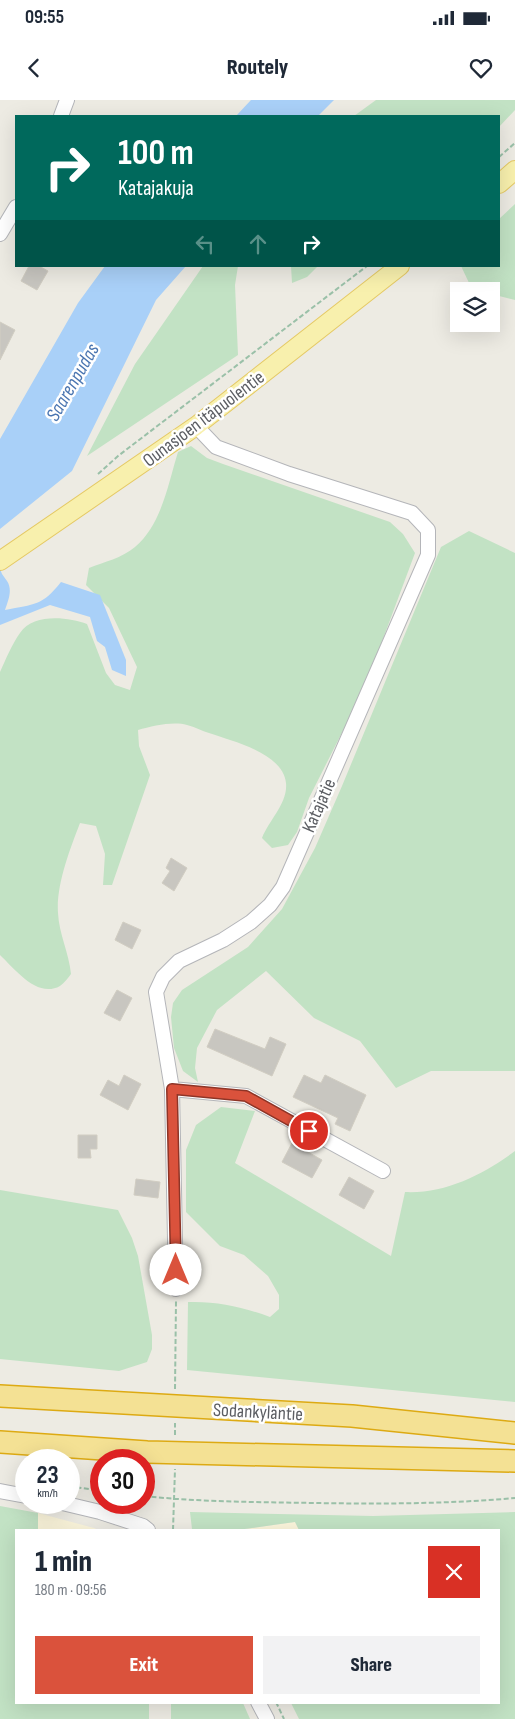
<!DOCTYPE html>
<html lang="en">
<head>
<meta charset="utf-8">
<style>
	:root { --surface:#fff; --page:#f2f2f3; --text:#1f2937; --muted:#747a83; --accent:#da523c }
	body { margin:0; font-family:"Sofia Sans Condensed",sans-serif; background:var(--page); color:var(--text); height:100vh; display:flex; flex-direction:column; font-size:19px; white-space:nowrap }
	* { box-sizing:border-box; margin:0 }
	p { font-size:16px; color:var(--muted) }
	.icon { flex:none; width:28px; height:28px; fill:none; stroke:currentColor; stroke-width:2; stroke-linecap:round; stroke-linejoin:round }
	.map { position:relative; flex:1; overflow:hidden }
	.panel { position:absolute; left:15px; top:1429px; width:485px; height:175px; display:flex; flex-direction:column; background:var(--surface); border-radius:0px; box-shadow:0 5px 20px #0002 }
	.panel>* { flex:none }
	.guide { position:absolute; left:15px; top:15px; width:485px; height:152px; border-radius:0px; box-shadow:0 5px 20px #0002; background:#00695c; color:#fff; overflow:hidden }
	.controls { position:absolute; left:450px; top:182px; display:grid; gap:10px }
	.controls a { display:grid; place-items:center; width:50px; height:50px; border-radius:0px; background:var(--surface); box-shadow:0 5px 20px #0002; font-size:25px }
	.speed { position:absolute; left:15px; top:1349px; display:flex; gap:10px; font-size:25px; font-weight:700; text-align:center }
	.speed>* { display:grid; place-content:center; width:65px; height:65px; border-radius:50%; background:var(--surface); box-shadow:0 5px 20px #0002; line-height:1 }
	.speed small { font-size:12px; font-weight:400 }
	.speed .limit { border:8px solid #d22; background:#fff; color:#111 }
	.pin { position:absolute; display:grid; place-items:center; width:42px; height:42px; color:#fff; margin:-21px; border:2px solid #fff; border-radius:50%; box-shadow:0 1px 5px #0007 }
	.me { position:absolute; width:55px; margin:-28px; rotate:0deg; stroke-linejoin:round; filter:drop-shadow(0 0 4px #0008) }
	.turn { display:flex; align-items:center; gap:18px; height:105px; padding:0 20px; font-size:22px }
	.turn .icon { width:65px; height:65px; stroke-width:2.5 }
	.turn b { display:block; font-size:35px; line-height:42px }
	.lanes { display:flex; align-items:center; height:48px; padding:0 20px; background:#0003; justify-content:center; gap:25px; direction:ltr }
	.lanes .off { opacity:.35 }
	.round { display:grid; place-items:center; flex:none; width:52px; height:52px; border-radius:0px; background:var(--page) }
	.head { display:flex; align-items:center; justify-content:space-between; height:85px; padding:0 20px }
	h1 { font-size:30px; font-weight:800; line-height:38px }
	.action { display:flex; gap:10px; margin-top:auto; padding:10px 20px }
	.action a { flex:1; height:58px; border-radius:0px; background:var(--accent); color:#fff; font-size:20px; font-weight:800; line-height:58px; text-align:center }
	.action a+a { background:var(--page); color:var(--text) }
	.status { display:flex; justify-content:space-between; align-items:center; height:35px; padding:0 25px; background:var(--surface); direction:ltr }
	.status svg { height:14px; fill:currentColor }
	header { display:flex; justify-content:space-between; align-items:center; height:65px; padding:0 20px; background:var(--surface); font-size:22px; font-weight:800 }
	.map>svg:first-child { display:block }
</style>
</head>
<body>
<div class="status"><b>09:55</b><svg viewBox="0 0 49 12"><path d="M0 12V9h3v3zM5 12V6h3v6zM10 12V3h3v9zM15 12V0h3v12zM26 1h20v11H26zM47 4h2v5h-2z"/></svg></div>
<header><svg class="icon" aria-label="back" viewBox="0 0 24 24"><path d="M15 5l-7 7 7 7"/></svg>Routely<svg class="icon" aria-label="heart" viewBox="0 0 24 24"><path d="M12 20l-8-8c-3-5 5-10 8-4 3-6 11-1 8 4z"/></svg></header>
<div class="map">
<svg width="515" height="1619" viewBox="0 0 515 1619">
	<rect width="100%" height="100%" fill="#edebe3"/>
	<!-- commercial -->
	<path fill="#fbf5db" d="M 38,1413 L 94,1428 L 99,1430 L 38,1430 Z
		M 295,1422 L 299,1430 L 237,1430 Z"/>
	<!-- green -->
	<path fill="#c2e2c4" d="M 376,0 L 515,0 L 515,10 L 499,27 L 499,16 L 354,16 Z
		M 515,104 L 515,200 L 491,194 L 491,191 L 470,185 L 461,166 L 499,166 L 499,119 Z
		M 203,166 L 238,166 L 235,185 L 238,255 L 87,356 L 135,264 Z
		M 291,166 L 318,166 L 307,177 L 292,183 Z
		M 191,346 L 207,358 L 223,364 L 390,422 L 403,434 L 415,453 L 365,587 L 309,698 L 297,732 L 288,745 L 272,748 L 262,738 C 269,720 288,703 286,683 C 283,653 232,641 209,633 C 202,631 195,627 187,625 C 173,621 153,626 138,630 L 139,646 L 150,675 L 112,785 L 103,785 L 105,754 L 96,726 L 80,723 C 70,749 56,785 58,813 C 59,834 69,853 71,874 C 68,878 64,883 60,886 C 37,899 14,868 0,855 L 0,572 C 6,559 12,544 20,533 C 33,513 68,517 87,524 L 106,573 L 115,585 L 130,590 L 137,567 L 109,508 L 86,485 L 89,468 C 104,462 122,458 135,447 C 162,424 168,384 178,352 Z
		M 469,431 L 515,453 L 515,971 L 431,971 L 396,988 L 360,941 L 314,918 L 266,871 L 217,910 L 197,948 L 195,968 L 198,982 L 183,971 L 174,948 L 171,917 L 173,903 L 182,890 L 248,847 L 282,809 L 315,748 L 342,686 L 441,447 Z
		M 221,1007 L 255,1011 L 235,1063 L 391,1156 L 405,1092 C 445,1094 484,1074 515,1051 L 515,1302 L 187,1270 L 188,1202 C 217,1201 243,1207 270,1217 L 279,1209 L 279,1195 L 268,1176 L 244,1155 L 220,1146 L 186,1112 L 186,1050 L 196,1025 Z
		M 0,1090 L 118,1110 L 132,1138 L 138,1156 L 152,1235 L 152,1249 L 147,1262 L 119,1271 L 0,1259 Z
		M 0,1406 L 38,1413 L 38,1430 L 16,1430 L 16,1602 L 149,1603 L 149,1619 L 0,1619 Z
		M 190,1412 L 373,1416 L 515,1412 L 515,1619 L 299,1619 L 291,1603 L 499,1602 L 499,1430 L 299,1430 L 295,1422 L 237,1430 L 194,1430 L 192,1429 Z
		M 171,1603 L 243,1603 L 250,1619 L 171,1619 Z"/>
	<!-- water -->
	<path fill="#a9d0f8" d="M 251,0 L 334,0 L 318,16 L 236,16 Z
		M 105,166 L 186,166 L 156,200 L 72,371 L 0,429 L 0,339 L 78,203 Z
		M 0,467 C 1,474 3,475 7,481 C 13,490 8,501 5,510 C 35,504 42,506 61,482 L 100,495 L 126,560 L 126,576 L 112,570 L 105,547 L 97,541 L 90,517 L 50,505 L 0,525 Z"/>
	<!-- building -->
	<path fill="#c8c6c0" stroke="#d1cdc2" d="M 29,166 L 39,166 L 48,171 L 37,190 L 21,181 Z
		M 0,222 L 15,230 L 0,260 Z
		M 171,758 L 187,768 L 174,791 L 162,783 L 170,771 L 166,768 Z
		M 123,822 L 141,830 L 132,849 L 115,840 Z
		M 117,890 L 132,898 L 120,921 L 104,913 Z
		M 215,929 L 265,949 L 270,937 L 286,944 L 272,976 L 207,947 Z
		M 124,975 L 141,984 L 128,1010 L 100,995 L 108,980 L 119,986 Z
		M 304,975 L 321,983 L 325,975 L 366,995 L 350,1031 L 335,1024 L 338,1018 L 293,997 Z
		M 78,1035 L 97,1035 L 97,1049 L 90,1049 L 91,1058 L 78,1058 Z
		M 292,1043 L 322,1060 L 312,1078 L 282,1062 Z
		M 349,1077 L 374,1091 L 364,1109 L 339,1095 Z
		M 136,1079 L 160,1082 L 158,1098 L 134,1095 Z"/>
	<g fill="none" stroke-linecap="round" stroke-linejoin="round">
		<defs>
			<path id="minor" d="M 61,16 L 67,0
				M 0,134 L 16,107
				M 172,989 L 246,996 L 383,1071
				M 176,1189 L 172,989 L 156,892 L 163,877 L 179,861 L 223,840 L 251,822 L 270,805 L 283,787 L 428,455 L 428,430 L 412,413 L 289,374 L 216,347 L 196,326
				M 0,1391 L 26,1396
				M 58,1402 L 100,1412 L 143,1426 L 148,1430
				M 258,1602 L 267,1619"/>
			<path id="major" d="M 499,84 L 515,70
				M 0,461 L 196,326 L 400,166"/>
			<path id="highway" d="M 0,1296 L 352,1316 L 515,1333
				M 0,1342 L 147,1352 L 515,1361"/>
		</defs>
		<!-- minor casing -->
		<use href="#minor" stroke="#b4b5b9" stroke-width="16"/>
		<!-- major casing -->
		<use href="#major" stroke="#e5c964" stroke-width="20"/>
		<!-- highway casing -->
		<use href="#highway" stroke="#ddaa13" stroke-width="24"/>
		<!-- path -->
		<path stroke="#9ac0a8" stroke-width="2" stroke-dasharray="5 2.5" stroke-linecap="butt" d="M 499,57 L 515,43
			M 98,374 L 118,356 L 367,166
			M 175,1289 L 176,1201
			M 175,1335 L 175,1323
			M 16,1380 L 26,1381
			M 69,1386 L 101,1391
			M 144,1396 C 200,1402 257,1402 314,1403 C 381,1404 448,1404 515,1398
			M 173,1430 L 175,1369
			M 276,1602 L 284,1619"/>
		<!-- minor -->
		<use href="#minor" stroke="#fff" stroke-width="14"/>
		<!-- major -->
		<use href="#major" stroke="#f8f0ad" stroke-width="18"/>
		<!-- highway -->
		<use href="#highway" stroke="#f4e194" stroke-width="21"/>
	</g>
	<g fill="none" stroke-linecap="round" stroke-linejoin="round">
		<defs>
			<path id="route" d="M 176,1170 L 172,989 L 246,996 L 309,1031"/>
		</defs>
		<!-- route casing -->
		<use href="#route" stroke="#8e3527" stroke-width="12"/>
		<!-- route -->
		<use href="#route" stroke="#da523c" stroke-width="9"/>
	</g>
	<g text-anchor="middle" stroke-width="5" stroke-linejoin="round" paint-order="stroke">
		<!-- street labels -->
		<g font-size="19" fill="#5c5e63" stroke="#fff">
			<text transform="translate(203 318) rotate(-37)" y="7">Ounasjoen itäpuolentie</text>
			<text transform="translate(318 705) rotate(-66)" y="7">Katajatie</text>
			<text transform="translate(258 1311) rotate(3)" y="7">Sodankyläntie</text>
		</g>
		<!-- water labels -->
		<g font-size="20" font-style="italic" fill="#4b76b1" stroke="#fff">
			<text transform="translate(72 282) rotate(-60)" y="7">Saarenpudas</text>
		</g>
	</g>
</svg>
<div class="controls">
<a><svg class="icon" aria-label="layers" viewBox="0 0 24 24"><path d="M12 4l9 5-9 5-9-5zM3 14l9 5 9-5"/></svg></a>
</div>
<div class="speed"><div>23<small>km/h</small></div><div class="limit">30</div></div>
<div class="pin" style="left:309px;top:1031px;background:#d93025"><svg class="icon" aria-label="arrive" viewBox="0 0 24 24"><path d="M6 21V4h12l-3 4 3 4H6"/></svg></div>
<svg class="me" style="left:176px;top:1170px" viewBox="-20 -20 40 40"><circle r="19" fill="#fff"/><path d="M0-13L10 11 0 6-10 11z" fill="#da523c"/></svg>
<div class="guide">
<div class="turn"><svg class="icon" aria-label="right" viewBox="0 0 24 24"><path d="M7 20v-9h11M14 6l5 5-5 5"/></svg><div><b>100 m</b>Katajakuja</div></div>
<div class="lanes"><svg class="icon off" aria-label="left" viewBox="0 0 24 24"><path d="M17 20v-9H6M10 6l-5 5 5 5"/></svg><svg class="icon off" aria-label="ahead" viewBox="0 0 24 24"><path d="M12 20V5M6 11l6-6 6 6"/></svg><svg class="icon" aria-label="right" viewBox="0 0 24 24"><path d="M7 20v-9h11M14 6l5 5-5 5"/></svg></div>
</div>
<section class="panel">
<div class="head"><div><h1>1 min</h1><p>180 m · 09:56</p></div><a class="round" style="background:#d93025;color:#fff"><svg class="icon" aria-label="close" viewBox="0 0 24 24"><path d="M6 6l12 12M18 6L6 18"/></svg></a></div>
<div class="action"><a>Exit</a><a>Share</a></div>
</section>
</div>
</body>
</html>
